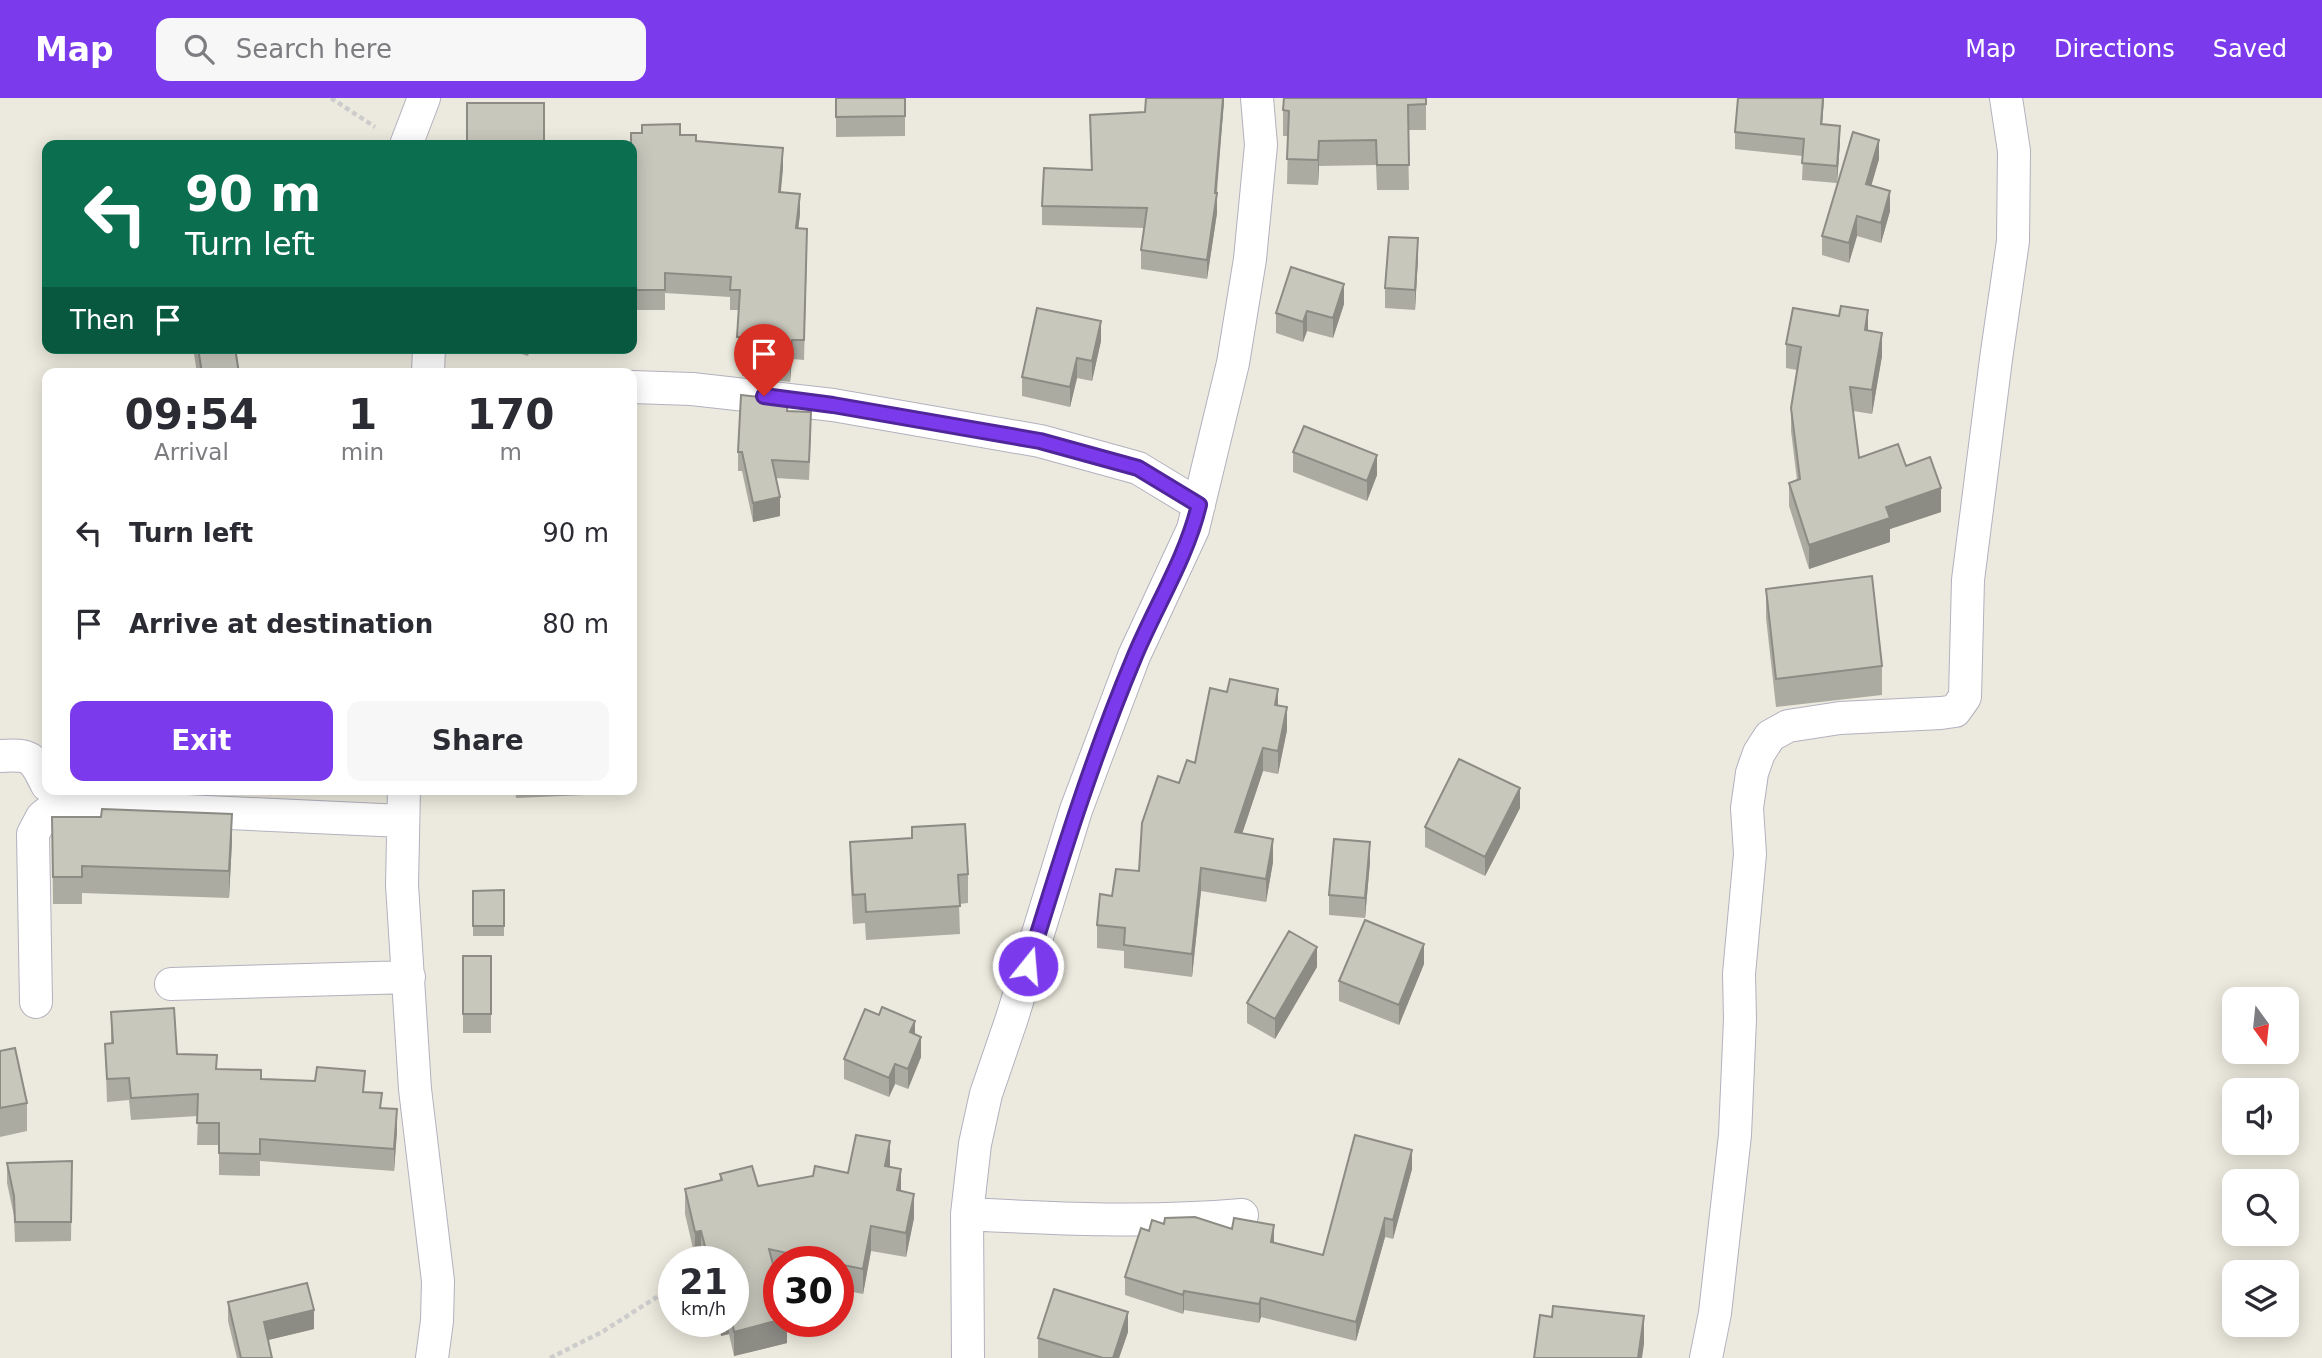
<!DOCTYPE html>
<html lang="en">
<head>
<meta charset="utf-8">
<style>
	:root { --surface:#fff; --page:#f7f7f7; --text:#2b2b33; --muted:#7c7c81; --accent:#7c3aed }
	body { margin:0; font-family:"DejaVu Sans",sans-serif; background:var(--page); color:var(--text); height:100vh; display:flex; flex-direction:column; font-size:26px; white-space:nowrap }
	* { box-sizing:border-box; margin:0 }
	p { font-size:23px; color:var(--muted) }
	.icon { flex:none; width:38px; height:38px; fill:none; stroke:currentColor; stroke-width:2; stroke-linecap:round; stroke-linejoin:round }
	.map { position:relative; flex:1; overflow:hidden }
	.drawer { position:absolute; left:42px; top:270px; width:595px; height:427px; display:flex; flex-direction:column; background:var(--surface); border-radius:14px; box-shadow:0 4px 18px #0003 }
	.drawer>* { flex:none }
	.hud { position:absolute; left:42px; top:42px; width:595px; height:214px; border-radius:14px; box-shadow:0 4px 18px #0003; background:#0b6e4f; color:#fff; overflow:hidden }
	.needle { width:46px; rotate:165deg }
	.tools { position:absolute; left:2222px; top:889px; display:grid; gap:14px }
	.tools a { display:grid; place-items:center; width:77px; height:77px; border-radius:14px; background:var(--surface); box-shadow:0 4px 18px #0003; font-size:35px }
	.speed { position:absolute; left:658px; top:1148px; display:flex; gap:14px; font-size:35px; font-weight:700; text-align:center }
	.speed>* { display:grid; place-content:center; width:91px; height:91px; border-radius:50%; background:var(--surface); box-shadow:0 4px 18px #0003; line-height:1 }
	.speed small { font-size:18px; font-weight:400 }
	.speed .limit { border:10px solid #d22; background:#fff; color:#111 }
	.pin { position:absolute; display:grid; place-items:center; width:60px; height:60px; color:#fff; margin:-72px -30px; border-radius:50% 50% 50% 0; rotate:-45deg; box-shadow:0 0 7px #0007 }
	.pin .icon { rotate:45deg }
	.me { position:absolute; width:77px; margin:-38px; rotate:17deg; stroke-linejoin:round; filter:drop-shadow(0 0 5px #0008) }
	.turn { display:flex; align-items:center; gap:24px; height:147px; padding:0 28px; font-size:32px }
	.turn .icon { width:91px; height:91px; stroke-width:2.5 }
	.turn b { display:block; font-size:49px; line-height:60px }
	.then { display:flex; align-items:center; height:66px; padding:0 28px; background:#0003; gap:14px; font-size:26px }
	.eta { display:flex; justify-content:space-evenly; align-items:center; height:119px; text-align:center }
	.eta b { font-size:42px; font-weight:700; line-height:49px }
	.cta { display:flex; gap:14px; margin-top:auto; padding:14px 28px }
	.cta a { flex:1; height:80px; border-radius:14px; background:var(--accent); color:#fff; font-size:28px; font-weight:700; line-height:80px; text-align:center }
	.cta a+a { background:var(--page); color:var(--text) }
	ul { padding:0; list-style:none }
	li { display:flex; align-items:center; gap:21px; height:91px; padding:0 28px }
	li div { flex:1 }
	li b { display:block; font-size:26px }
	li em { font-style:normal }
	header { display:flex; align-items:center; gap:42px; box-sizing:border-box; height:98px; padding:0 35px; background:var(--accent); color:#fff }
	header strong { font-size:33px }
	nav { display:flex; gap:38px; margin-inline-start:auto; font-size:24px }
	.search { width:490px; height:63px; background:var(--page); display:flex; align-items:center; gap:18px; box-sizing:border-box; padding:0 24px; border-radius:14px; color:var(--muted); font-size:26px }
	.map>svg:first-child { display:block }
</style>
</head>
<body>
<header>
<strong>Map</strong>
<div class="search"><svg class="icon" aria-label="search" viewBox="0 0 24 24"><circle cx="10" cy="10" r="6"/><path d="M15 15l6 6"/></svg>Search here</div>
<nav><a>Map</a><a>Directions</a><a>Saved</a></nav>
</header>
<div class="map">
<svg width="2322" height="1260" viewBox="0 0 2322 1260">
	<rect width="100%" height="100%" fill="#eceade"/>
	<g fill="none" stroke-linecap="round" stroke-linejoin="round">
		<defs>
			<path id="minor" d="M 406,47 L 424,0
				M 428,275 L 429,250
				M 632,289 L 692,291 L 833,307 L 1040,343 L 1138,370 L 1199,407
				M 0,658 C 32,656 33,659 47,687
				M 404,691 L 402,787 L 415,991 L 438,1183 L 437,1223 L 432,1260
				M 171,886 L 409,879
				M 36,904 L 33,736 L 42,719 L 57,707 L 402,723
				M 967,1116 C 1059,1121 1150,1125 1242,1117
				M 968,1260 L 967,1116 L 975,1046 L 986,996 L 1012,920 L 1076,712 L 1134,558 L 1193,431 L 1233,265 L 1250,161 L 1261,47 L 1257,0
				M 1706,1260 L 1715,1215 L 1735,1037 L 1740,921 L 1739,876 L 1750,756 L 1747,710 L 1752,675 L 1759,655 L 1770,638 L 1788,628 L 1840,620 L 1941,615 L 1955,613 L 1965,599 L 1968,482 L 1996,261 L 2013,143 L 2014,53 L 2006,0"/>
		</defs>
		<!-- minor casing -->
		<use href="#minor" stroke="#b2b1be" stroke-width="34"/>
		<!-- path -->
		<path stroke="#ccc" stroke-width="4.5" stroke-dasharray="5 3.5" stroke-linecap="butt" d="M 331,0 L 375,29
			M 550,1260 L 602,1234 L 674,1188"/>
		<!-- minor -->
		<use href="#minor" stroke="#fff" stroke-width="32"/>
	</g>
	<!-- wall -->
	<path fill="#acaba2" d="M 836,0 L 905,0 L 905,38 L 836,39 Z
		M 1224,0 L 1217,95 L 1217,115 L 1207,181 L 1141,171 L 1141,152 L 1144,130 L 1042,127 L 1042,108 L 1091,72 L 1090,17 L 1145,14 Z
		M 1426,0 L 1426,32 L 1408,32 L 1409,92 L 1377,92 L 1376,67 L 1319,68 L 1318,87 L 1287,86 L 1288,38 L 1283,38 L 1283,12 Z
		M 1738,0 L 1824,0 L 1822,26 L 1840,44 L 1837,85 L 1802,82 L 1803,58 L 1735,51 L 1735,34 Z
		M 680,37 L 783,70 L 780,94 L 800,116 L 798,130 L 807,151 L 804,262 L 792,261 L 790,284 L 742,278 L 742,259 L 737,259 L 739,212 L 730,212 L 730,199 L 665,195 L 665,212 L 632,212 L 632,47 Z
		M 1879,61 L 1871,88 L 1890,113 L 1881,145 L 1857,138 L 1849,165 L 1822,157 L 1822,138 Z
		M 1418,160 L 1415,212 L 1385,210 L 1385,190 Z
		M 1344,206 L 1333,240 L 1307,233 L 1303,244 L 1276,235 L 1276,215 Z
		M 1868,232 L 1882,258 L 1872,316 L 1853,313 L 1859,360 L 1906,368 L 1941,414 L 1890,431 L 1890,444 L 1809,471 L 1789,408 L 1789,385 L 1797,382 L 1791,333 L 1791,310 L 1797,272 L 1786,270 L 1786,246 Z
		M 1101,243 L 1092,283 L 1077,280 L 1070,309 L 1022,298 L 1022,279 Z
		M 193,250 L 235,250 L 239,275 L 197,275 Z
		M 501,250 L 531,250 L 528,258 Z
		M 788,313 L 811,332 L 809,382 L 776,380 L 780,418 L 753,424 L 742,373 L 738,373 L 738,354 Z
		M 1293,354 L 1377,377 L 1367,403 L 1293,374 Z
		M 1766,491 L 1882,568 L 1882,597 L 1776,609 L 1766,520 Z
		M 1227,594 L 1278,607 L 1287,632 L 1278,676 L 1263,673 L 1242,736 L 1273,764 L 1266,804 L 1201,793 L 1192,879 L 1124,870 L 1124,853 L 1097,850 L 1097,827 L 1112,798 L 1139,773 L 1179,685 L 1195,665 Z
		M 515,691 L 608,691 L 608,696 L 516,700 Z
		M 1520,710 L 1485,778 L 1425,749 L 1425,729 Z
		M 52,719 L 232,743 L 229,800 L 82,795 L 82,806 L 53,806 Z
		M 850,744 L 968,776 L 968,805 L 959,806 L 960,836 L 866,842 L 865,825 L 853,826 L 850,773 Z
		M 1370,764 L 1365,820 L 1329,817 L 1329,797 Z
		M 504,792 L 504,838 L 473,838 L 473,793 Z
		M 463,858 L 491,858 L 491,935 L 463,935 Z
		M 1424,866 L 1399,927 L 1339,903 L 1339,883 Z
		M 1317,869 L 1275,941 L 1247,925 L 1247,905 Z
		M 111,914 L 177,956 L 217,971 L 261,981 L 365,994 L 382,1010 L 397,1033 L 394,1073 L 260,1063 L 260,1078 L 219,1077 L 219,1047 L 197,1047 L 198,1018 L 131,1022 L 129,1002 L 107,1004 L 105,946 L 111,945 Z
		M 879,917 L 915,936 L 921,959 L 908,991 L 895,986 L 889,999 L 844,981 L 844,961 Z
		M 0,953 L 27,1005 L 27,1033 L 0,1039 Z
		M 72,1063 L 71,1143 L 15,1144 L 14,1118 L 7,1085 L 7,1065 Z
		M 890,1069 L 914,1120 L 906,1159 L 871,1153 L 863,1196 L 838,1191 L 838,1164 L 779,1164 L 779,1178 L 776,1177 L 787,1223 L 787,1245 L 734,1258 L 729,1236 L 721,1238 L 717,1223 L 733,1223 L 733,1164 L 703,1164 L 701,1157 L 695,1159 L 685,1116 L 685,1091 L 720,1083 L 720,1076 L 758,1088 Z
		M 1412,1071 L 1393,1141 L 1385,1139 L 1356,1243 L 1261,1219 L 1259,1225 L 1184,1212 L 1183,1216 L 1125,1197 L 1125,1179 L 1149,1133 L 1164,1126 L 1274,1145 L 1323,1157 Z
		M 228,1204 L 314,1231 L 268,1242 L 272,1260 L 237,1260 L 228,1223 Z
		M 1128,1234 L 1119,1260 L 1038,1260 L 1038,1240 Z"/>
	<!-- shaded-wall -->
	<path fill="#8c8b84" d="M 1223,0 L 1224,0 L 1224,5 L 1215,109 L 1217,95 L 1217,115 L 1207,181 L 1207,162 L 1215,95 Z
		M 1823,0 L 1824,0 L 1821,43 L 1821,26 Z
		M 1840,28 L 1840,44 L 1837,85 L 1837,68 Z
		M 1879,42 L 1879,61 L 1866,106 L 1866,86 Z
		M 1319,43 L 1319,68 L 1318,87 L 1318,62 Z
		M 783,50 L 783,70 L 779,114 L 779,94 Z
		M 1890,93 L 1890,113 L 1881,145 L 1881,125 Z
		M 800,96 L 800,116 L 796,150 L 796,130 Z
		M 1857,118 L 1857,138 L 1849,165 L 1849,145 Z
		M 1418,140 L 1418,160 L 1415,212 L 1415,192 Z
		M 1344,186 L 1344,206 L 1333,240 L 1333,220 Z
		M 1868,212 L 1868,236 L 1865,232 Z
		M 1307,213 L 1307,233 L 1303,244 L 1303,224 Z
		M 1101,223 L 1101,243 L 1092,283 L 1092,263 Z
		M 1882,235 L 1882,258 L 1872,316 L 1872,292 Z
		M 792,242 L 792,261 L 790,284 L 790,264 Z
		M 1077,260 L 1077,280 L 1070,309 L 1070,289 Z
		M 1377,357 L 1377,377 L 1367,403 L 1367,383 Z
		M 1941,390 L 1941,414 L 1890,431 L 1890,444 L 1809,471 L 1809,447 L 1886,409 Z
		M 780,399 L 780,418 L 753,424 L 753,405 Z
		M 1278,591 L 1278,613 L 1275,607 Z
		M 1287,609 L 1287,632 L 1278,676 L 1278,653 Z
		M 1263,650 L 1263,673 L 1235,757 L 1235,734 Z
		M 1520,690 L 1520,710 L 1485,778 L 1485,759 Z
		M 232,716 L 232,743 L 229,800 L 229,773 Z
		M 1273,741 L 1273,764 L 1266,804 L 1266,781 Z
		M 1370,744 L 1370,764 L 1365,820 L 1365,800 Z
		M 1201,770 L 1201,793 L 1192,879 L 1192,856 Z
		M 1424,846 L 1424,866 L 1399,927 L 1399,907 Z
		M 1317,849 L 1317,869 L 1275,941 L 1275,921 Z
		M 915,923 L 915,943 L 910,934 Z
		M 921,939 L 921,959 L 908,991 L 908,971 Z
		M 895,966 L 895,986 L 889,999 L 889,980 Z
		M 397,1011 L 397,1033 L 394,1073 L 394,1051 Z
		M 890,1043 L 890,1068 L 885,1093 L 885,1068 Z
		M 1412,1052 L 1412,1071 L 1393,1141 L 1393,1122 Z
		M 901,1071 L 901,1096 L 897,1092 Z
		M 914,1096 L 914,1120 L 906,1159 L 906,1135 Z
		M 1385,1120 L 1385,1139 L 1356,1243 L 1356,1224 Z
		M 1274,1127 L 1274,1146 L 1271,1144 Z
		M 871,1128 L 871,1153 L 863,1196 L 863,1171 Z
		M 701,1133 L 701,1157 L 695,1159 L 695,1134 Z
		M 1184,1193 L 1184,1212 L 1183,1216 L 1183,1197 Z
		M 1261,1200 L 1261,1219 L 1259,1225 L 1259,1206 Z
		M 314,1212 L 314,1231 L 264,1243 L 264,1224 Z
		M 1128,1214 L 1128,1234 L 1119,1260 L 1113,1260 Z
		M 1644,1218 L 1644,1246 L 1642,1260 L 1638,1260 Z
		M 779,1222 L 779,1223 L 787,1223 L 787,1245 L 734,1258 L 734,1234 Z
		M 721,1223 L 729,1223 L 729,1236 L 721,1238 Z"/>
	<!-- building -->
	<path fill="#c8c7bc" stroke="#8c8b84" stroke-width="2" d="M 836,0 L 905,0 L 905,18 L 836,19 Z
		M 1146,0 L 1223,0 L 1215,95 L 1217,95 L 1207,162 L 1141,152 L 1147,110 L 1042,108 L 1044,70 L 1092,72 L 1090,17 L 1145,14 Z
		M 1284,0 L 1426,0 L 1426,6 L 1408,7 L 1409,67 L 1377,67 L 1376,42 L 1319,43 L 1318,62 L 1287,61 L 1289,13 L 1283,12 Z
		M 1738,0 L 1823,0 L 1821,26 L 1840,28 L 1837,68 L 1802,65 L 1804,41 L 1735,34 Z
		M 467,5 L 544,5 L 544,47 L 467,47 Z
		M 680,26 L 680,37 L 696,37 L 696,43 L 783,50 L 779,94 L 800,96 L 796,130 L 807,131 L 804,242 L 792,242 L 790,264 L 742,258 L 743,239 L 737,239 L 740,192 L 730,192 L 731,179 L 665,175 L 665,192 L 632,192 L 631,35 L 642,35 L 642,27 Z
		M 1853,34 L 1879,42 L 1866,86 L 1890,93 L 1881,125 L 1857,118 L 1849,145 L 1822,138 Z
		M 1389,139 L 1418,140 L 1415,192 L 1385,190 Z
		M 1291,169 L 1344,186 L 1333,220 L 1307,213 L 1303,224 L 1276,215 Z
		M 1841,208 L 1868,212 L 1865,232 L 1882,235 L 1872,292 L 1850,289 L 1859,360 L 1898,346 L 1906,368 L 1930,359 L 1941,390 L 1886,409 L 1890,420 L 1809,447 L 1789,385 L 1800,381 L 1791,310 L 1801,249 L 1786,246 L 1793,210 L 1839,218 Z
		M 1037,210 L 1101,223 L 1092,263 L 1077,260 L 1070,289 L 1022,279 Z
		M 198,250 L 235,250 L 239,275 L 202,275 Z
		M 741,297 L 788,302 L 787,313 L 811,314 L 809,364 L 772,362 L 780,399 L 753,405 L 742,354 L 738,354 Z
		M 1304,328 L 1377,357 L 1367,383 L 1293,354 Z
		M 1872,478 L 1882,568 L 1776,581 L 1766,491 Z
		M 1230,581 L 1278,591 L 1275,607 L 1287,609 L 1278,653 L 1263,650 L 1235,734 L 1273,741 L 1266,781 L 1201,770 L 1192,856 L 1124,847 L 1125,830 L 1097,827 L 1100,796 L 1112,798 L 1116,771 L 1139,773 L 1142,725 L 1158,678 L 1179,685 L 1187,662 L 1195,665 L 1210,590 L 1227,594 Z
		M 1459,661 L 1520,690 L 1485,759 L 1425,729 Z
		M 102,711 L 232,716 L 229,773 L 82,768 L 82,779 L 53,779 L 52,719 L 101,719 Z
		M 965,726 L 968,776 L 958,777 L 960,808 L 866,814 L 865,796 L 853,797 L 850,744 L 912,740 L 912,729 Z
		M 1334,741 L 1370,744 L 1365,800 L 1329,797 Z
		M 504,792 L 504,828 L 473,828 L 473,793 Z
		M 1365,822 L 1424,846 L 1399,907 L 1339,883 Z
		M 1289,833 L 1317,849 L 1275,921 L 1247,905 Z
		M 463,858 L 491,858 L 491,916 L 463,916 Z
		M 882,909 L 915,923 L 910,934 L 921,939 L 908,971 L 895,966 L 889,980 L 844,961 L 865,911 L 879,917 Z
		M 174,910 L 177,956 L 217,957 L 216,971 L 261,972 L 261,981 L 315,983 L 317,969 L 365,973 L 363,994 L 382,995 L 380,1010 L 397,1011 L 394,1051 L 260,1041 L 260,1056 L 219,1055 L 219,1025 L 197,1025 L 198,996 L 131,1000 L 129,980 L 107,981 L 105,946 L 113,945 L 111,914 Z
		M 15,950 L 27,1005 L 0,1010 L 0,953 Z
		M 856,1037 L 890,1043 L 885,1068 L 901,1071 L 897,1092 L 914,1096 L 906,1135 L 871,1128 L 863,1171 L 838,1166 L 838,1164 L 827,1164 L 769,1151 L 779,1189 L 779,1222 L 734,1234 L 732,1223 L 733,1223 L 733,1164 L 709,1164 L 701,1133 L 695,1134 L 685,1091 L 722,1082 L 720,1076 L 752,1068 L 758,1088 L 813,1078 L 815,1068 L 848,1075 Z
		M 1355,1037 L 1412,1052 L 1393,1122 L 1385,1120 L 1356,1224 L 1261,1200 L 1259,1206 L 1184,1193 L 1183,1197 L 1125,1179 L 1141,1130 L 1149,1133 L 1152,1122 L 1164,1126 L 1165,1120 L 1195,1119 L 1232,1131 L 1234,1120 L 1274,1127 L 1271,1144 L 1323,1157 Z
		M 72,1063 L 71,1124 L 15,1124 L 14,1098 L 7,1065 Z
		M 307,1185 L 314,1212 L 264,1224 L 272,1260 L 241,1260 L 228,1204 Z
		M 1054,1191 L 1128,1214 L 1113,1260 L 1103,1260 L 1038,1240 Z
		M 1553,1208 L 1644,1218 L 1638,1260 L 1534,1260 L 1540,1217 L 1552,1219 Z"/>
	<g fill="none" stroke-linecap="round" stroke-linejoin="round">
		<defs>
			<path id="route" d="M 764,298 L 833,307 L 1040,343 L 1138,370 L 1199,407 C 1186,461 1155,509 1134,560 C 1092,660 1060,764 1028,868"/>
		</defs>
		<!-- route casing -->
		<use href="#route" stroke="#51269a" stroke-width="18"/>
		<!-- route -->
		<use href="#route" stroke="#7c3aed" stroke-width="12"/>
	</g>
</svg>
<div class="tools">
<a><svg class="needle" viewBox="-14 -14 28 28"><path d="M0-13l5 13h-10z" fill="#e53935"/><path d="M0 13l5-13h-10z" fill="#7c7c81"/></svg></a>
<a><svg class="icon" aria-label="sound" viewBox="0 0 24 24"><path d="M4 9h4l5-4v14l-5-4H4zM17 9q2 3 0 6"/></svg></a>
<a><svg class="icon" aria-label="search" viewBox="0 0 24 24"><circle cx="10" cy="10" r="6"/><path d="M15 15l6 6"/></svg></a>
<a><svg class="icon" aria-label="layers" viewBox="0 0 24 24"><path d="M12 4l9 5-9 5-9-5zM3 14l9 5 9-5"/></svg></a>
</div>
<div class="speed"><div>21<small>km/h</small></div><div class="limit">30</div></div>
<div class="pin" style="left:764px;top:298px;background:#d93025"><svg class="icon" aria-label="arrive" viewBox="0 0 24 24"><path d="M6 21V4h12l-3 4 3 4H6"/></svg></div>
<svg class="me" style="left:1028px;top:868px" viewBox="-20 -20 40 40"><circle r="17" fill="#7c3aed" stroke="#fff" stroke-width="3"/><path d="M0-11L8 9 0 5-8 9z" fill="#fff"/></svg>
<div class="hud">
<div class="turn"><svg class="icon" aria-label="left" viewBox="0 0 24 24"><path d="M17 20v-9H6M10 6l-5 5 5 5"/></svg><div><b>90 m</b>Turn left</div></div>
<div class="then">Then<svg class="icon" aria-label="arrive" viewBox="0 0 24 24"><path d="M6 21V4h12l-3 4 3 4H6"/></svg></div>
</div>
<section class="drawer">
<div class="eta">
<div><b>09:54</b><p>Arrival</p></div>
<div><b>1</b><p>min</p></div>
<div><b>170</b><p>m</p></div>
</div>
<ul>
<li><svg class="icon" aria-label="left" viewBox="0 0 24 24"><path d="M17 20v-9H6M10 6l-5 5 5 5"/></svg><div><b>Turn left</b></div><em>90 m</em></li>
<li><svg class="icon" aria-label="arrive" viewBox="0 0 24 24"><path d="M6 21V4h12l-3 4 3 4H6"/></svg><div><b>Arrive at destination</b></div><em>80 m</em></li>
</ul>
<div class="cta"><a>Exit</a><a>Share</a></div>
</section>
</div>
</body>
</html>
